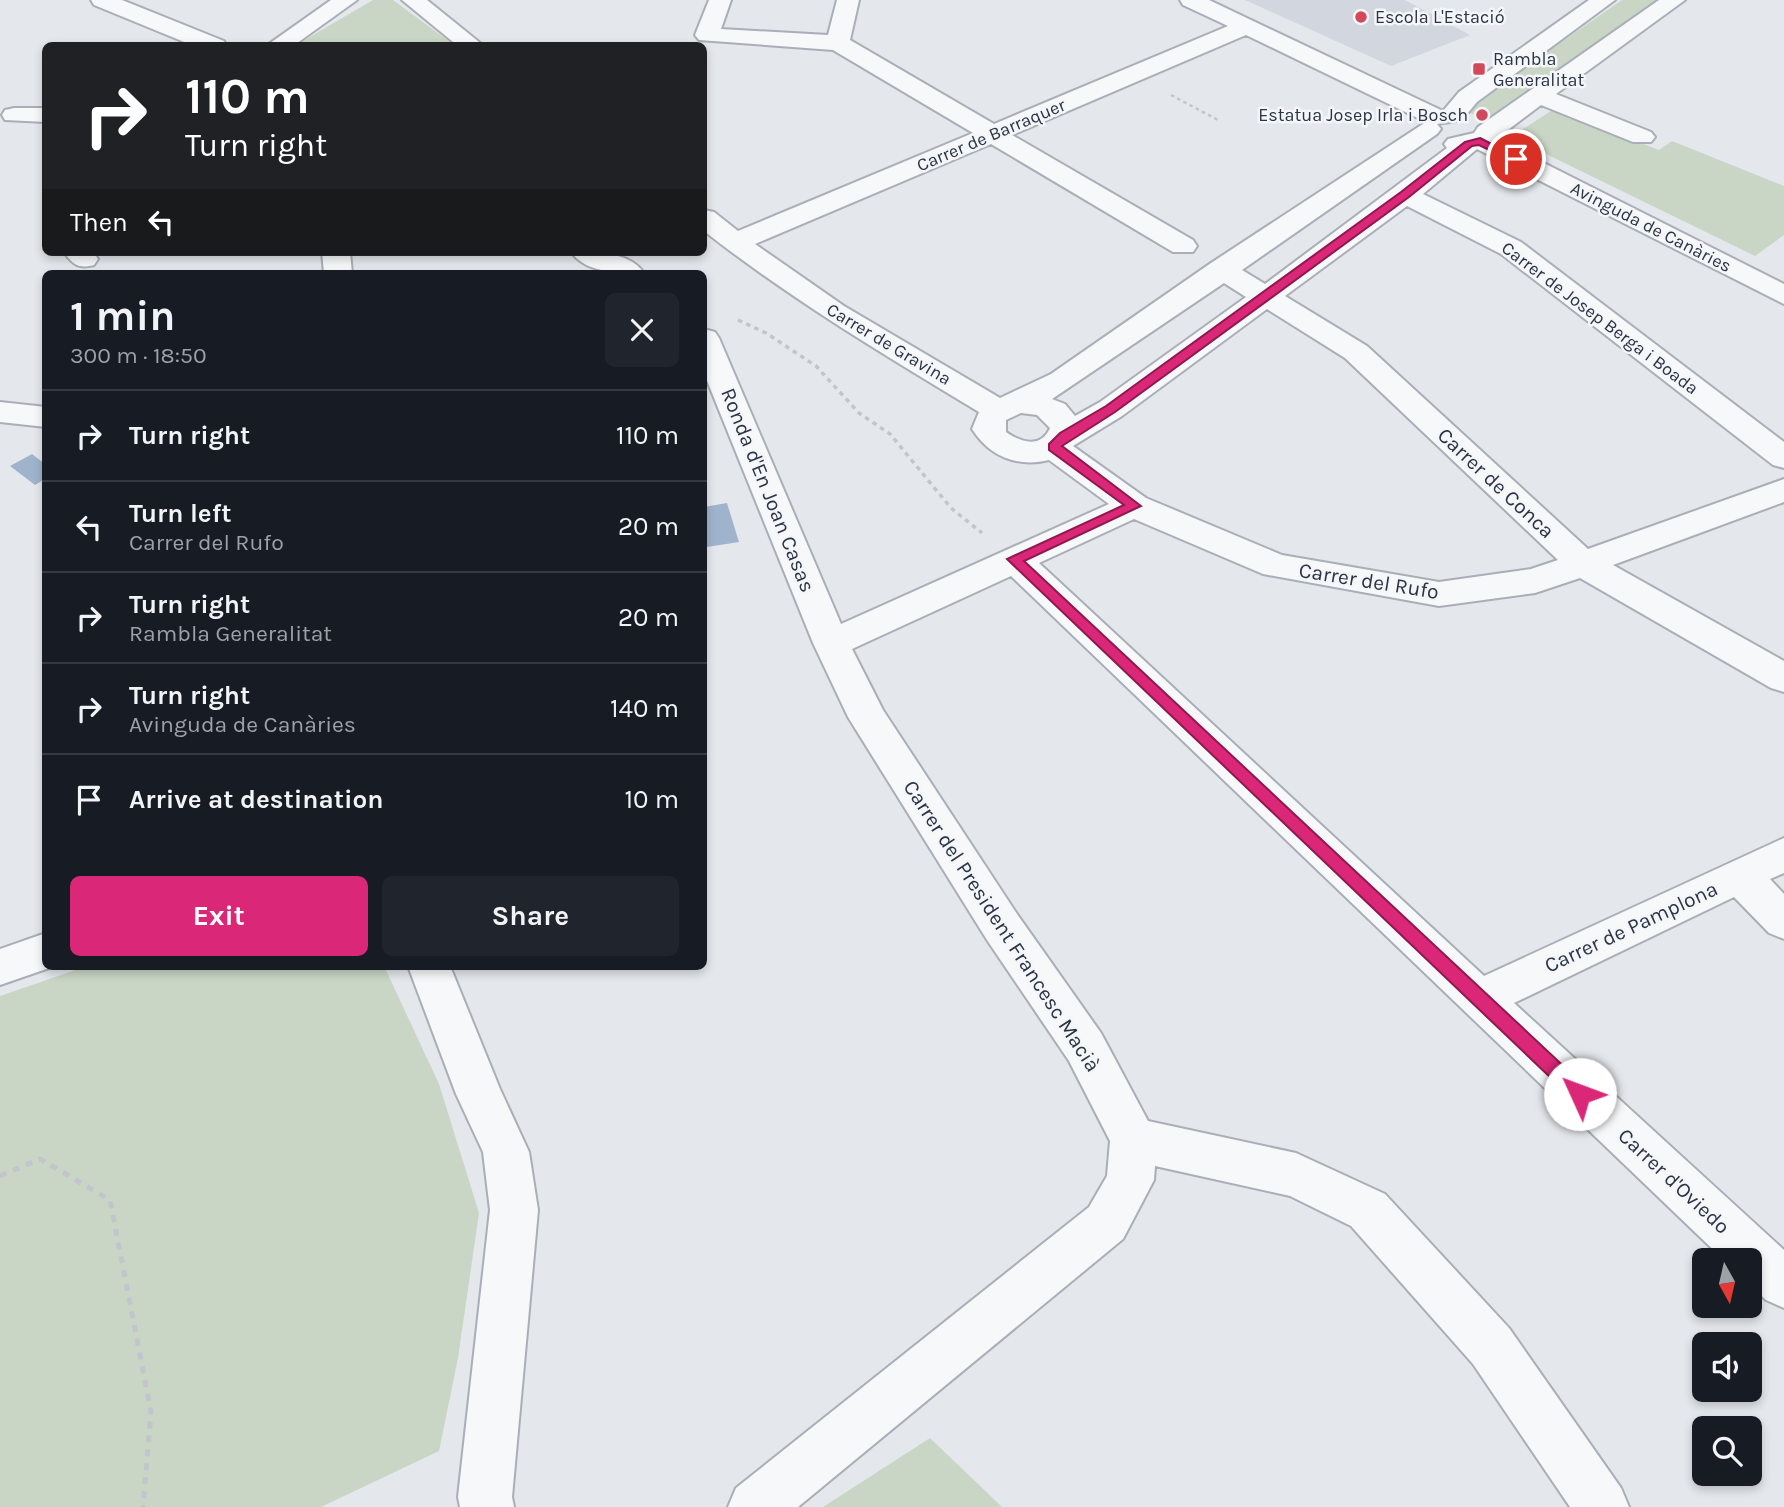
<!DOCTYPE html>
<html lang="en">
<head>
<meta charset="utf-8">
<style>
	:root { --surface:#171b24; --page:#20242c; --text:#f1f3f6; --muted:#9ea1a6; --line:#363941; --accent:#db2777 }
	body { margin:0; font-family:Karla,sans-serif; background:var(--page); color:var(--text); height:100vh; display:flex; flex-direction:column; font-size:26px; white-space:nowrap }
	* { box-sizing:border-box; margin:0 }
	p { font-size:23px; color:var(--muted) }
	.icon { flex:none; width:38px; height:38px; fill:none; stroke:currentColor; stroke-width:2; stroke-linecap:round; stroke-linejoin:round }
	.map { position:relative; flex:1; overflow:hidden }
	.side { position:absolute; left:42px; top:270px; width:665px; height:700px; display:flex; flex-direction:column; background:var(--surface); border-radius:10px; box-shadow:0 4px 10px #0003 }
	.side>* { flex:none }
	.top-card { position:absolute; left:42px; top:42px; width:665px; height:214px; border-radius:10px; box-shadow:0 4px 10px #0003; background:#202124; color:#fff; overflow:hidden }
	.needle { width:46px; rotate:172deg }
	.buttons { position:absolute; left:1692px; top:1248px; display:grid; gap:14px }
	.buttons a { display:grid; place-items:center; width:70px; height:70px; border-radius:10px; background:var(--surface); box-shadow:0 4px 10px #0003; font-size:35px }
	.pin { position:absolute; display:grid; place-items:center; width:60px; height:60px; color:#fff; margin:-30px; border:4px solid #fff; border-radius:50%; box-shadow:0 2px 7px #0007 }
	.me { position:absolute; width:77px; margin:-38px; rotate:313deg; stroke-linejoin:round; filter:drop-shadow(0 0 5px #0008) }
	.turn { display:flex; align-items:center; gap:24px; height:147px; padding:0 28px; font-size:32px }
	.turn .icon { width:91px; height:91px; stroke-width:2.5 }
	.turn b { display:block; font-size:49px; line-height:60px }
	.then { display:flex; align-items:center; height:66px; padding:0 28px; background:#0003; gap:14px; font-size:26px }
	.round { display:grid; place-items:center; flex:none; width:74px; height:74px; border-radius:10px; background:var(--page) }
	.overview { display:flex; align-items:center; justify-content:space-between; height:119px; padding:0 28px }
	h1 { font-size:42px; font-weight:700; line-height:52px }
	.primary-button { display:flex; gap:14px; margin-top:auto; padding:14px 28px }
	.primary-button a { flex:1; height:80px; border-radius:10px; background:var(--accent); color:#fff; font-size:28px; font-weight:700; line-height:80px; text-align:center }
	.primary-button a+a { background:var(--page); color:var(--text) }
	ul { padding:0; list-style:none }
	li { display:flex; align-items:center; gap:21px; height:91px; padding:0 28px; border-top:2px solid var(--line) }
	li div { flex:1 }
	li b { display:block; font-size:26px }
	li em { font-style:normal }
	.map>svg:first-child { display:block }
</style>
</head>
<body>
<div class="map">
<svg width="1784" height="1507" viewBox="0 0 1784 1507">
	<rect width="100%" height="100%" fill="#e4e7ec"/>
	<!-- built -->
	<path fill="#d2d6de" d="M 1245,0 L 1405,0 L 1470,35 L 1391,66 Z"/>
	<!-- green -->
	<path fill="#c9d6c5" d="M 373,0 L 393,0 L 454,45 L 296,45 Z
		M 1622,0 L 1659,0 L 1491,121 L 1463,110 Z
		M 1554,109 L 1659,150 L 1672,141 L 1784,186 L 1784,235 L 1755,256 L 1511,137 Z
		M 87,966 L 384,966 L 439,1084 L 479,1213 L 458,1358 L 439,1451 L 321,1507 L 0,1507 L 0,996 Z
		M 930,1438 L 1002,1507 L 823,1507 Z"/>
	<!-- water -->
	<path fill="#9fb4cc" d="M 32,454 L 45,464 L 45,479 L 35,485 L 10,466 Z
		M 727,503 L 739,542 L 707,547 L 704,532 L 704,507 Z"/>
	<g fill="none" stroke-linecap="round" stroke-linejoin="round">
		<defs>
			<path id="minor" d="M 91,0 L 122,0 L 224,41 L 227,46 L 194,46 L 94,5 Z
				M 331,0 L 357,0 L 293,46 L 266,46 Z
				M 402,0 L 427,0 L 484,46 L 458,46 Z
				M 709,0 L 731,0 L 721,29 L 828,35 L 837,0 L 859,0 L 850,40 L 994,124 L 1228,26 L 1183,5 L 1180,0 L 1209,0 L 1443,111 L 1459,92 L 1589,0 L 1615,0 L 1477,102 L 1462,120 L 1437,124 L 1441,129 L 1437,134 L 1242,270 L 1265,284 L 1447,148 L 1444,144 L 1448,139 L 1474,133 L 1478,127 L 1659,0 L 1685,0 L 1556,94 L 1651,132 L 1655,137 L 1651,142 L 1633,142 L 1541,105 L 1496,139 L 1784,284 L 1784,304 L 1477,149 L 1423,194 L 1521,242 L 1784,442 L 1784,468 L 1773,465 L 1501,254 L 1407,206 L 1285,296 L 1367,346 L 1588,549 L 1784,479 L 1784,502 L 1613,565 L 1784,661 L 1784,692 L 1771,688 L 1580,578 L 1535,593 L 1439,606 L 1263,574 L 1134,519 L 1039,563 L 1484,976 L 1784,838 L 1784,873 L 1770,879 L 1784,894 L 1784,939 L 1769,933 L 1734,897 L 1514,1003 L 1784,1250 L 1784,1308 L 1766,1300 L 1750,1285 L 1750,1260 L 1724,1260 L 1011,576 L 852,649 L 883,710 L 1017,914 L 1101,1033 L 1148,1121 L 1296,1153 L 1385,1194 L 1509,1328 L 1621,1488 L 1629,1507 L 1570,1507 L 1473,1364 L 1351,1226 L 1290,1196 L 1155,1166 L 1154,1180 L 1123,1239 L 798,1507 L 728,1507 L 736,1488 L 1089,1207 L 1107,1176 L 1110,1141 L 1069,1061 L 987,940 L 848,717 L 813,643 L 704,373 L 704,329 L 715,332 L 719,338 L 841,624 L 1109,504 L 1049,460 C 1017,468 989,456 972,429 L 979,412 C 884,355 791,299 704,231 L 704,210 L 714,212 L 738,231 L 973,133 L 833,50 L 699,40 L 695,35 ZM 1246,35 L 1426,122 L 1211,263 L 1051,374 L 1000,398 L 844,306 L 755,244 L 991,144 L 1173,252 L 1193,252 L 1197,246 L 1193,240 L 1012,135 ZM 1224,283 L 1246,297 L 1100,402 L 1075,416 L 1065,404 L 1052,399 ZM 1267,309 L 1345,358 L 1558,560 L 1531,569 L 1439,582 L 1282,555 L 1146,498 L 1073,446 L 1122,416 ZM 1021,413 L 1037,415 L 1050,428 C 1041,449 1020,442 1006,432 L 1006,420 Z
				M 14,108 L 46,108 L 46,122 L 5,120 L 2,115 L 5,110 Z
				M 64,252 L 93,252 L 98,259 L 94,265 C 79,269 73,265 64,252 Z
				M 322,252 L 350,252 L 352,273 L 324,273 Z
				M 571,252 C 595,252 629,251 644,273 C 620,273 587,274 571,252 Z
				M 0,402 L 46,407 L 46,427 L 0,422 Z
				M 46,933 L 46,966 L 55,966 L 0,985 L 0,949 Z
				M 408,966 L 450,966 L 500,1089 L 529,1152 L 538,1210 L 512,1497 L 514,1507 L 460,1507 L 458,1497 L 490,1210 L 483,1152 L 456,1094 Z"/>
		</defs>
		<!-- minor casing -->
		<use href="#minor" stroke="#a9aeb7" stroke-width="4"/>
		<!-- path-far2 -->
		<path stroke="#c2c5cb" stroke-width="2.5" stroke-dasharray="3.5 3.5" stroke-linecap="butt" d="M 1171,95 L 1218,120"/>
		<!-- path-far1 -->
		<path stroke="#c2c5cb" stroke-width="3.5" stroke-dasharray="4.5 4.5" stroke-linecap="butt" d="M 738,320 L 766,333 L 816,366 L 859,413 L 890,434 L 951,508 L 982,533"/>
		<!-- path -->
		<path stroke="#c2c5cb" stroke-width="5" stroke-dasharray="7 7" stroke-linecap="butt" d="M 0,1176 L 40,1159 L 110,1200 L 151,1412 L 143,1507"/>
		<!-- minor -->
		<use href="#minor" fill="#f7f8fa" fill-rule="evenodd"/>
	</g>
	<!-- route -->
	<path fill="#db2777" stroke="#8e194d" stroke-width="2" d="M 1480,138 L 1521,159 L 1512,161 L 1479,145 L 1472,146 L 1409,197 L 1115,412 L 1062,446 L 1141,506 L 1024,561 L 1587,1088 L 1590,1094 L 1587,1100 L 1580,1103 L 1574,1100 L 1007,559 L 1124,505 L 1049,450 L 1049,444 L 1060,433 L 1106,406 L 1401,192 L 1465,142 Z"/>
	<!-- markers -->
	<g fill="#d1495b" stroke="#f4f6f9" stroke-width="2.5">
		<circle cx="1361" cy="17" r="7"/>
		<rect x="1472" y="62" width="14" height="14" rx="3.5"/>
		<circle cx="1482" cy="115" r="7"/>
	</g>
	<g text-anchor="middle" stroke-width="5" stroke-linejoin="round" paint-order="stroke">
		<!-- far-poi labels -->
		<g font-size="18" fill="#2b3445" stroke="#f4f6f9" text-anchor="start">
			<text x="1375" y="23">Escola L'Estació</text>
			<text x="1493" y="65">Rambla<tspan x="1493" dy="21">Generalitat</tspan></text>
			<text x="1468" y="121" text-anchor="end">Estatua Josep Irla i Bosch</text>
		</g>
		<!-- far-street labels -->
		<g font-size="18" fill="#2b3445" stroke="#f4f6f9">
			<text transform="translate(991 135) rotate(-23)" y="6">Carrer de Barraquer</text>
			<text transform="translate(1651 227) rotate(27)" y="6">Avinguda de Canàries</text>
			<text transform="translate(1600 318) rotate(37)" y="6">Carrer de Josep Berga i Boada</text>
			<text transform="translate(889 344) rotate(31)" y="6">Carrer de Gravina</text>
		</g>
		<!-- street labels -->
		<g font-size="21" fill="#2b3445" stroke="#f4f6f9">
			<text transform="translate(1496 483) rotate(43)" y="7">Carrer de Conca</text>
			<text transform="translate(768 490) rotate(68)" y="7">Ronda d'En Joan Casas</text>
			<text transform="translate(1369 581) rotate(9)" y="7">Carrer del Rufo</text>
			<text transform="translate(1002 926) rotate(57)" y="7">Carrer del President Francesc Macià</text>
			<text transform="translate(1631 927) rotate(-25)" y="7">Carrer de Pamplona</text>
			<text transform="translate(1674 1181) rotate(43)" y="7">Carrer d'Oviedo</text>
		</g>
	</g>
</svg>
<div class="buttons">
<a><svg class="needle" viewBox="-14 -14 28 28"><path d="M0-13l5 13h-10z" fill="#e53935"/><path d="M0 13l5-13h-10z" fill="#9ea1a6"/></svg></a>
<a><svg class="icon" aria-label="sound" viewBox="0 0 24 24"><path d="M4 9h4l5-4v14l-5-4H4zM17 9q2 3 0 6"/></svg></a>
<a><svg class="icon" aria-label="search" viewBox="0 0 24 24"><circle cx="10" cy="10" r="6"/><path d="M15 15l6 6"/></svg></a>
</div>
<div class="pin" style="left:1516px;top:159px;background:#d93025"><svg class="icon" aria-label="arrive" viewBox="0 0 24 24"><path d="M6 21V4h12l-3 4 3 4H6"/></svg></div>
<svg class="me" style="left:1580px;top:1094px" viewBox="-20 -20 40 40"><circle r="19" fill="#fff"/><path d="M0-13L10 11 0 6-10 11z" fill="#db2777"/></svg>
<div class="top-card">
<div class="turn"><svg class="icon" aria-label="right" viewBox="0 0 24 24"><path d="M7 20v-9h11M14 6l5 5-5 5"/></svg><div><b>110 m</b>Turn right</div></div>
<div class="then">Then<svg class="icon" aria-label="left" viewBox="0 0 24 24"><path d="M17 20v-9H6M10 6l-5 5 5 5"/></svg></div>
</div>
<section class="side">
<div class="overview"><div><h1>1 min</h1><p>300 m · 18:50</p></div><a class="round"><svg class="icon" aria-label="close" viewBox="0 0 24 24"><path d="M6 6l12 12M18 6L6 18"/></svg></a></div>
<ul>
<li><svg class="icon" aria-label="right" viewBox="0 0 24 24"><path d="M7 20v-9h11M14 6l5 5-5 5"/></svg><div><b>Turn right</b></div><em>110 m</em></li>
<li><svg class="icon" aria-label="left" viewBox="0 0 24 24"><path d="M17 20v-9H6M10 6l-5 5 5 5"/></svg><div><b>Turn left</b><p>Carrer del Rufo</p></div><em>20 m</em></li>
<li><svg class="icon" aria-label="right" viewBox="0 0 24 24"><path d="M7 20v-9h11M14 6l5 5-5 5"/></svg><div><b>Turn right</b><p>Rambla Generalitat</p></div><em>20 m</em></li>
<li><svg class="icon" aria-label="right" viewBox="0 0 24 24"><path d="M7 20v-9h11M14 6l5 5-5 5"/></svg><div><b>Turn right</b><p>Avinguda de Canàries</p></div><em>140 m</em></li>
<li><svg class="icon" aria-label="arrive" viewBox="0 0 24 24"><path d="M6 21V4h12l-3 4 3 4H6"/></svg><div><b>Arrive at destination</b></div><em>10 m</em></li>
</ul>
<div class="primary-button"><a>Exit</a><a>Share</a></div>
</section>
</div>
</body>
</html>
